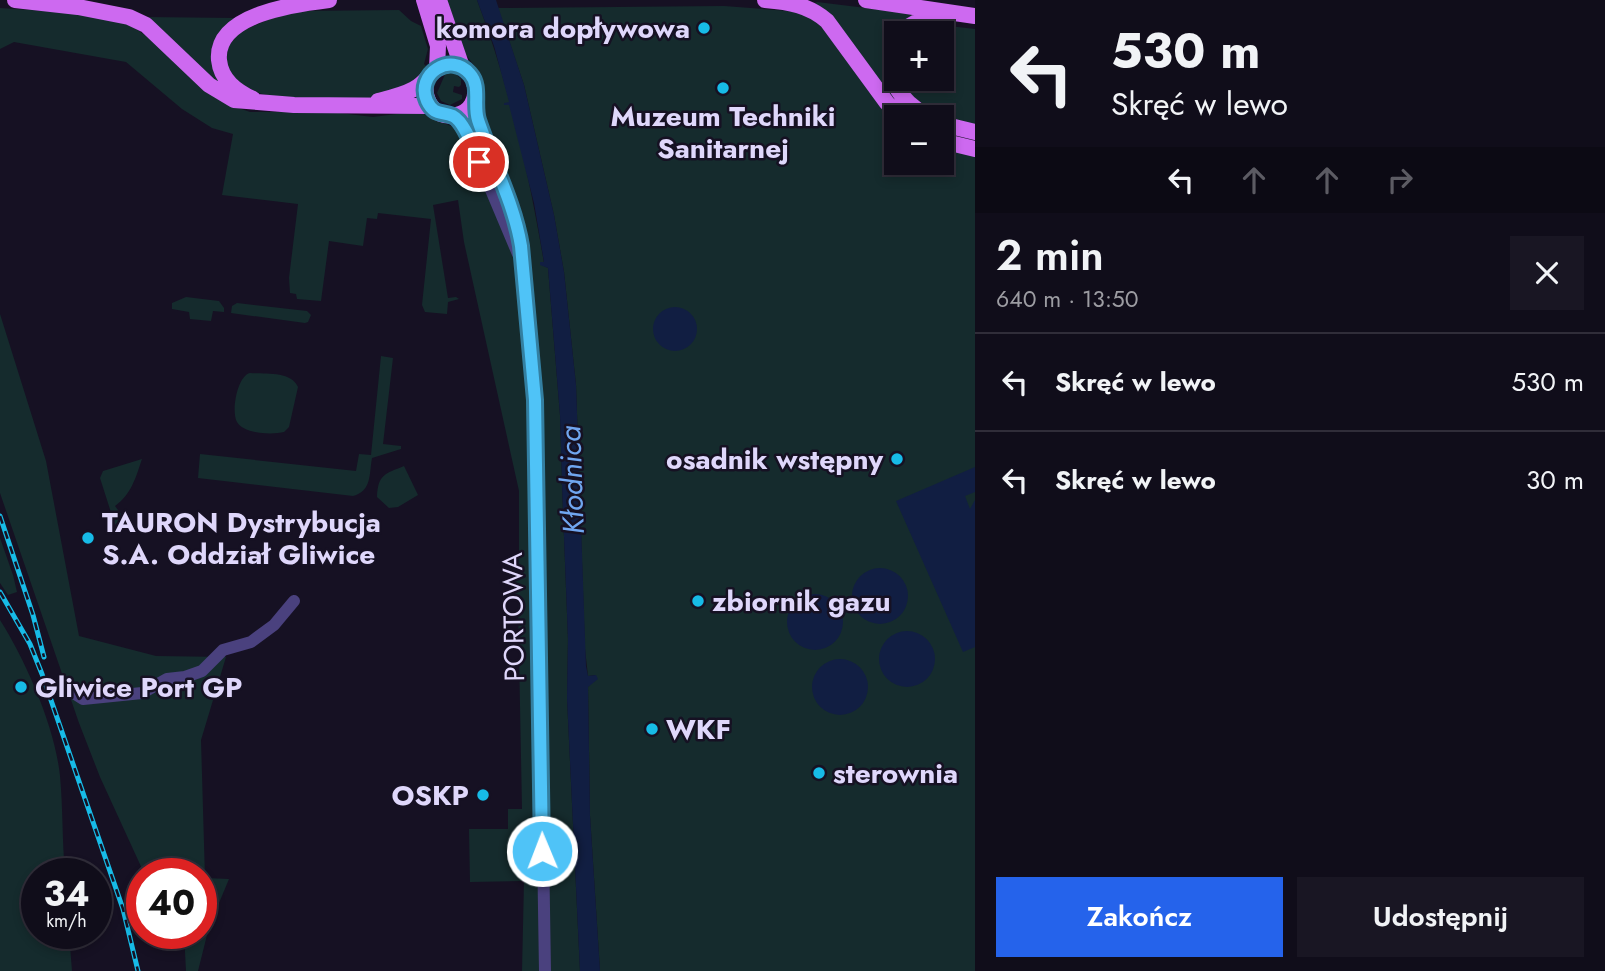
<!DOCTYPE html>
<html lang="pl">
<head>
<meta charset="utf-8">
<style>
	:root { --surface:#100d1a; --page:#191623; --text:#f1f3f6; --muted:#9c9ca2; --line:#302d39; --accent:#2563eb }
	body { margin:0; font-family:Jost,sans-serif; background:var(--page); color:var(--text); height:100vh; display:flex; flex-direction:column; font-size:26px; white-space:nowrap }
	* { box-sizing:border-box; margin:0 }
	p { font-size:23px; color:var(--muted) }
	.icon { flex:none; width:38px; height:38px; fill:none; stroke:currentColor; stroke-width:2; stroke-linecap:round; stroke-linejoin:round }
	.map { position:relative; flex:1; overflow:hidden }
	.drawer { display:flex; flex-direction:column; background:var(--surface); width:630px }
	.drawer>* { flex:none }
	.top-card { background:#100d1a; color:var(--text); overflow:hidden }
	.tools { position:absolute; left:884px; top:21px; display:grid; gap:14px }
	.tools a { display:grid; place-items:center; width:70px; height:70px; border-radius:0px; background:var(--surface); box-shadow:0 4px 10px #0003,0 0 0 2px var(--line); font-size:35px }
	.speed { position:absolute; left:21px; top:858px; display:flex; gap:14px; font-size:35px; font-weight:700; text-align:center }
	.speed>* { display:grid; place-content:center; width:91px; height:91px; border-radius:50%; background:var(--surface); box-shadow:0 4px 10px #0003,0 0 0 2px var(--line); line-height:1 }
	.speed small { font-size:18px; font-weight:400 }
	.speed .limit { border:10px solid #d22; background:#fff; color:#111 }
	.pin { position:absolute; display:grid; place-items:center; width:60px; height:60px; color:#fff; margin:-30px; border:4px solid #fff; border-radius:50%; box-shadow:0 2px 7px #0007 }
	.me { position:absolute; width:77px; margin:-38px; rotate:359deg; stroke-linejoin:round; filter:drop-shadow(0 0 5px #0008) }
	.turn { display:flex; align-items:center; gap:24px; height:147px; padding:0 21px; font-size:32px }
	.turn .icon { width:91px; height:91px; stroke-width:2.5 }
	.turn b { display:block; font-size:49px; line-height:60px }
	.lanes { display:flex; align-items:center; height:66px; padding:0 21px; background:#0003; justify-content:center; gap:35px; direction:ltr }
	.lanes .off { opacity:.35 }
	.round { display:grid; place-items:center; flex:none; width:74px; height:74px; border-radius:0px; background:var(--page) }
	.headline { display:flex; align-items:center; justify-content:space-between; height:119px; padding:0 21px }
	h1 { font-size:42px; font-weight:600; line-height:52px }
	.button { display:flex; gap:14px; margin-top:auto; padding:14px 21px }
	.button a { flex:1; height:80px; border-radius:0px; background:var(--accent); color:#fff; font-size:28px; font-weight:600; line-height:80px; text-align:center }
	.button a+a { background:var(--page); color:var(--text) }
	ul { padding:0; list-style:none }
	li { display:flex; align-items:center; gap:21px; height:98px; padding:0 21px; border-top:2px solid var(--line) }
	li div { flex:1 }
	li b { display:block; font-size:26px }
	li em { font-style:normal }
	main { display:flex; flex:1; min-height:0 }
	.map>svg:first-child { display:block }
</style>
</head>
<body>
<main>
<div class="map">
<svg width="975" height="971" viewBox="0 0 975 971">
	<rect width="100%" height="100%" fill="#161123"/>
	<!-- green -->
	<path fill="#152b2d" d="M 445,0 L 477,0 C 509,84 529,174 544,263 L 540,264 L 548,268 L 560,415 L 562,480 L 560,481 L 562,485 L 568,639 L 567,698 L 580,971 L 522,971 L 524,881 L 470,882 L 469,829 L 508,829 L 508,809 L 522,809 L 518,602 C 507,588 511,572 511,555 L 519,555 L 519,491 L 464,242 L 458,200 L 433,205 L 448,298 L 456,297 L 459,299 L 448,302 L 447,314 L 425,312 L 422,305 L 431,219 L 378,213 L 377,219 L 367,218 L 363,246 L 329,241 L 321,301 L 297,299 L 296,294 L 290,293 L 289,278 L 298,204 L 222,195 L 233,134 L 212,128 L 182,109 L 126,62 L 14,42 L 0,49 L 0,8 L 78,13 L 129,24 L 152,40 L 227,104 L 250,112 L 331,112 L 373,117 L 412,112 L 424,114 L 453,127 L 483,114 L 480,73 L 463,51 Z
		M 817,2 L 915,14 L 894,35 L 888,47 L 917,117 L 909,117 L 815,3 Z
		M 724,6 L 801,12 L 821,24 L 896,121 L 896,163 L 942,163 L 942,149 L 975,155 L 975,971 L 600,971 L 590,816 L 588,687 L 596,675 L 588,676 L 585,649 L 576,385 L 564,272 L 554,215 L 524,85 L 498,8 Z
		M 399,10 L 411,21 L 421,26 L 428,49 L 424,64 L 427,67 L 416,85 L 364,100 L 278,98 L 259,93 L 240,84 L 231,77 L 226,65 L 228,47 L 239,32 L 282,14 L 299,11 Z
		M 144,17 L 235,18 C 207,40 215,53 220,86 Z
		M 932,24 L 975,29 L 975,126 C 940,119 919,110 900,79 L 942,79 L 942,33 L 912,33 Z
		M 446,72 L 455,73 L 461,79 L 461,85 L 459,87 L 454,86 L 453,92 L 462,95 L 462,99 L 450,105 L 441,101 L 437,93 Z
		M 186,297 L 219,301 L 224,308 L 224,312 L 213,311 L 211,321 L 190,319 L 189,312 L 172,309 L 172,303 Z
		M 237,303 L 307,311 L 311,315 L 308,322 L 305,323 L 231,313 L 232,306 Z
		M 0,314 L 46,461 L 79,636 L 156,656 L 226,657 L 201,740 L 205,878 L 229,879 L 209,927 L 198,971 L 186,971 L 184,933 L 201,933 L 201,873 L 144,873 L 100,777 L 79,723 L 0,493 Z
		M 381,356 L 393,358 L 383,444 L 401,446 L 401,449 L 372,458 C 369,474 372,491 353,496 L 198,478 L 200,454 L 356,471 L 359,454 L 371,455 Z
		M 250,373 C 266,374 291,371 298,387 L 289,427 L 284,432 C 272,435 244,434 237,422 C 231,412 237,376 250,373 Z
		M 142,459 C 136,477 131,495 115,506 L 121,514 L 120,520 L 115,525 L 100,478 L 103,471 Z
		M 404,466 L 418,495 L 398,507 L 389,508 L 377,497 C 378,474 385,474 404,466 Z
		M 0,538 L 13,575 L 17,592 L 8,595 L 0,583 Z
		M 0,620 C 26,661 55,727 60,776 C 63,808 62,841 65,873 L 37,873 L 37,933 L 69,933 L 72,971 L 0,971 Z"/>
	<!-- water -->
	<path fill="#111e42" d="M 477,0 L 496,0 L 524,85 L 554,215 L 564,272 L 576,385 L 586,666 L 588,676 L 596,675 L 598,679 L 588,687 L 590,816 L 600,971 L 580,971 L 567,698 L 568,639 L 562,485 L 560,481 L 562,480 L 560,415 L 548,268 L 540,265 L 540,262 L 544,262 L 534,203 L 509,105 L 504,105 L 504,103 L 509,102 L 494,46 Z
		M653 329a22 22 0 1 1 44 0a22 22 0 1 1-44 0Z
		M 975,467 L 975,492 L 965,496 L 970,509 L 975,500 L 975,647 L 963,652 L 896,501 Z
		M852 596a28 28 0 1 1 56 0a28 28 0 1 1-56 0Z
		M787 622a28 28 0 1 1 56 0a28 28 0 1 1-56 0Z
		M879 659a28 28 0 1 1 56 0a28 28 0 1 1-56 0Z
		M812 687a28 28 0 1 1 56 0a28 28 0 1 1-56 0Z"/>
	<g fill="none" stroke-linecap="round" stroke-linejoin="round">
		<!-- minor -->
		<path stroke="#4a417e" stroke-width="12" d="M 475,99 L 478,120 L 519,237 L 532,354 L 537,468 L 545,971
			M 453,116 L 470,140 L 518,254
			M 61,685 L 83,699 L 142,693 L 167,679 L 185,677 L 202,671 L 223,650 L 251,642 L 274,625 L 294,601"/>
		<!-- major -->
		<path stroke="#cd69f0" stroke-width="16" d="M 15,0 L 78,7 L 129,17 L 146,25 L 209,85 L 234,100 L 294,105 L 430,106
			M 424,0 L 438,46 L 437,68
			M 439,0 L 462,67
			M 765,0 C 789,2 809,5 827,21 L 887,103 L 902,117
			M 866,0 L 975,16
			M 903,33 C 913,19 929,18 946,16
			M 896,43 C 883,77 898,99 928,117
			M 253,99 C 236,91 221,80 219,60 C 215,14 296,4 329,0
			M 378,101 C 390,98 403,95 414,89 C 428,82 432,66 449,65 C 479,62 486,109 456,115 C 434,119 423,100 426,81
			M 942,124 L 975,132
			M 942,141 L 975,149"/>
		<defs>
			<path id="rail" d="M 0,516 L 33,615 L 44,657
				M 0,592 L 30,644 L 42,674 L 123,909 L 138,971"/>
		</defs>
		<!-- rail casing -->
		<use href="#rail" stroke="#17bbe7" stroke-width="5"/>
		<!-- rail -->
		<use href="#rail" stroke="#161123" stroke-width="2.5" stroke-dasharray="8" stroke-linecap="butt"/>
	</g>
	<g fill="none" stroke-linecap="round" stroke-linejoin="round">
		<defs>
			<path id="route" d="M 479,162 C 474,150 465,122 453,116 C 442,111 434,116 427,101 C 415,74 451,51 470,74 C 481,86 473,105 478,120 C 492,162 514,203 521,246 L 535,400 L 542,851"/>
		</defs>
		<!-- route casing -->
		<use href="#route" stroke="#337fa1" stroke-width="18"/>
		<!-- route -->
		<use href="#route" stroke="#4fc3f7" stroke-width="12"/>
	</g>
	<!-- markers -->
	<g fill="#17bbe7" stroke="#161123" stroke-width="2.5">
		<circle cx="704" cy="28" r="7"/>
		<circle cx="723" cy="88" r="7"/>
		<circle cx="897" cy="459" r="7"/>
		<circle cx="88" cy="538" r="7"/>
		<circle cx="698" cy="601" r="7"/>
		<circle cx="21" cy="687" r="7"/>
		<circle cx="652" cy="729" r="7"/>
		<circle cx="819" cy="773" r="7"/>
		<circle cx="483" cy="795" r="7"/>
	</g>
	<g text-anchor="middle" stroke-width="5" stroke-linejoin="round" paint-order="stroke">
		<!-- poi labels -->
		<g font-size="28" font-weight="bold" fill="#dfd7fb" stroke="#161123" text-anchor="start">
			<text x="690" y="38" text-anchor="end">komora dopływowa</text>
			<text x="723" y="126" text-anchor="middle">Muzeum Techniki<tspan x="723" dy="32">Sanitarnej</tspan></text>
			<text x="883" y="469" text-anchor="end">osadnik wstępny</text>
			<text x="102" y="532">TAURON Dystrybucja<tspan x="102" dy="32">S.A. Oddział Gliwice</tspan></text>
			<text x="712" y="611">zbiornik gazu</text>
			<text x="35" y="697">Gliwice Port GP</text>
			<text x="666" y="739">WKF</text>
			<text x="833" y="783">sterownia</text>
			<text x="469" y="805" text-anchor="end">OSKP</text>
		</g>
		<!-- street labels -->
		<g font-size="28" fill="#dfd7fb" stroke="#161123">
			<text transform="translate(513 617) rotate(-91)" y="10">PORTOWA</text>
		</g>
		<!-- water labels -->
		<g font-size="30" font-style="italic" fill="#70a6f0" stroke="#161123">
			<text transform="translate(572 480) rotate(-92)" y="10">Kłodnica</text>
		</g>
	</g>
</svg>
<div class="tools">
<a>+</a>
<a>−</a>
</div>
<div class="speed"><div>34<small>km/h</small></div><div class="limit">40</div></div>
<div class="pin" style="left:479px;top:162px;background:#d93025"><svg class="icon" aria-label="arrive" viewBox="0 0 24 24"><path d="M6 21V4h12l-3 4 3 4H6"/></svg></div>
<svg class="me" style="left:542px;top:851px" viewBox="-20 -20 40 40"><circle r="17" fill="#4fc3f7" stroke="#fff" stroke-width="3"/><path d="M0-11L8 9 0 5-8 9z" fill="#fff"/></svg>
</div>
<section class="drawer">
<div class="top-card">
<div class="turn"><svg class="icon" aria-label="left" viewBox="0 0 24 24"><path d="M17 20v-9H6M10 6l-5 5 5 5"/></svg><div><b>530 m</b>Skręć w lewo</div></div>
<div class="lanes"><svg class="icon" aria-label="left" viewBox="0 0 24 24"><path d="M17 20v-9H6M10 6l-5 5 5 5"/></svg><svg class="icon off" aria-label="ahead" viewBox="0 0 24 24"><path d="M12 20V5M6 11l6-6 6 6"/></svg><svg class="icon off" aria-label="ahead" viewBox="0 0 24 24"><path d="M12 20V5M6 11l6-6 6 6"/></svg><svg class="icon off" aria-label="right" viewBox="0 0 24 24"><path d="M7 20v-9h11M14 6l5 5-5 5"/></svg></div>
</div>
<div class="headline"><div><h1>2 min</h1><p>640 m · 13:50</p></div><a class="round"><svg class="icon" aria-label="close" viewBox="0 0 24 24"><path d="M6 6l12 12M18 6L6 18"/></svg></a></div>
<ul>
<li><svg class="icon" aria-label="left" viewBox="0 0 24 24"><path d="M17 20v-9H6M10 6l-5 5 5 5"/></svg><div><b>Skręć w lewo</b></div><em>530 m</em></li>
<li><svg class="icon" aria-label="left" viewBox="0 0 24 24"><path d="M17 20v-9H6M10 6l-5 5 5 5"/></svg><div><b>Skręć w lewo</b></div><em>30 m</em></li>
</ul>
<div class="button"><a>Zakończ</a><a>Udostępnij</a></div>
</section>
</main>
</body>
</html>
